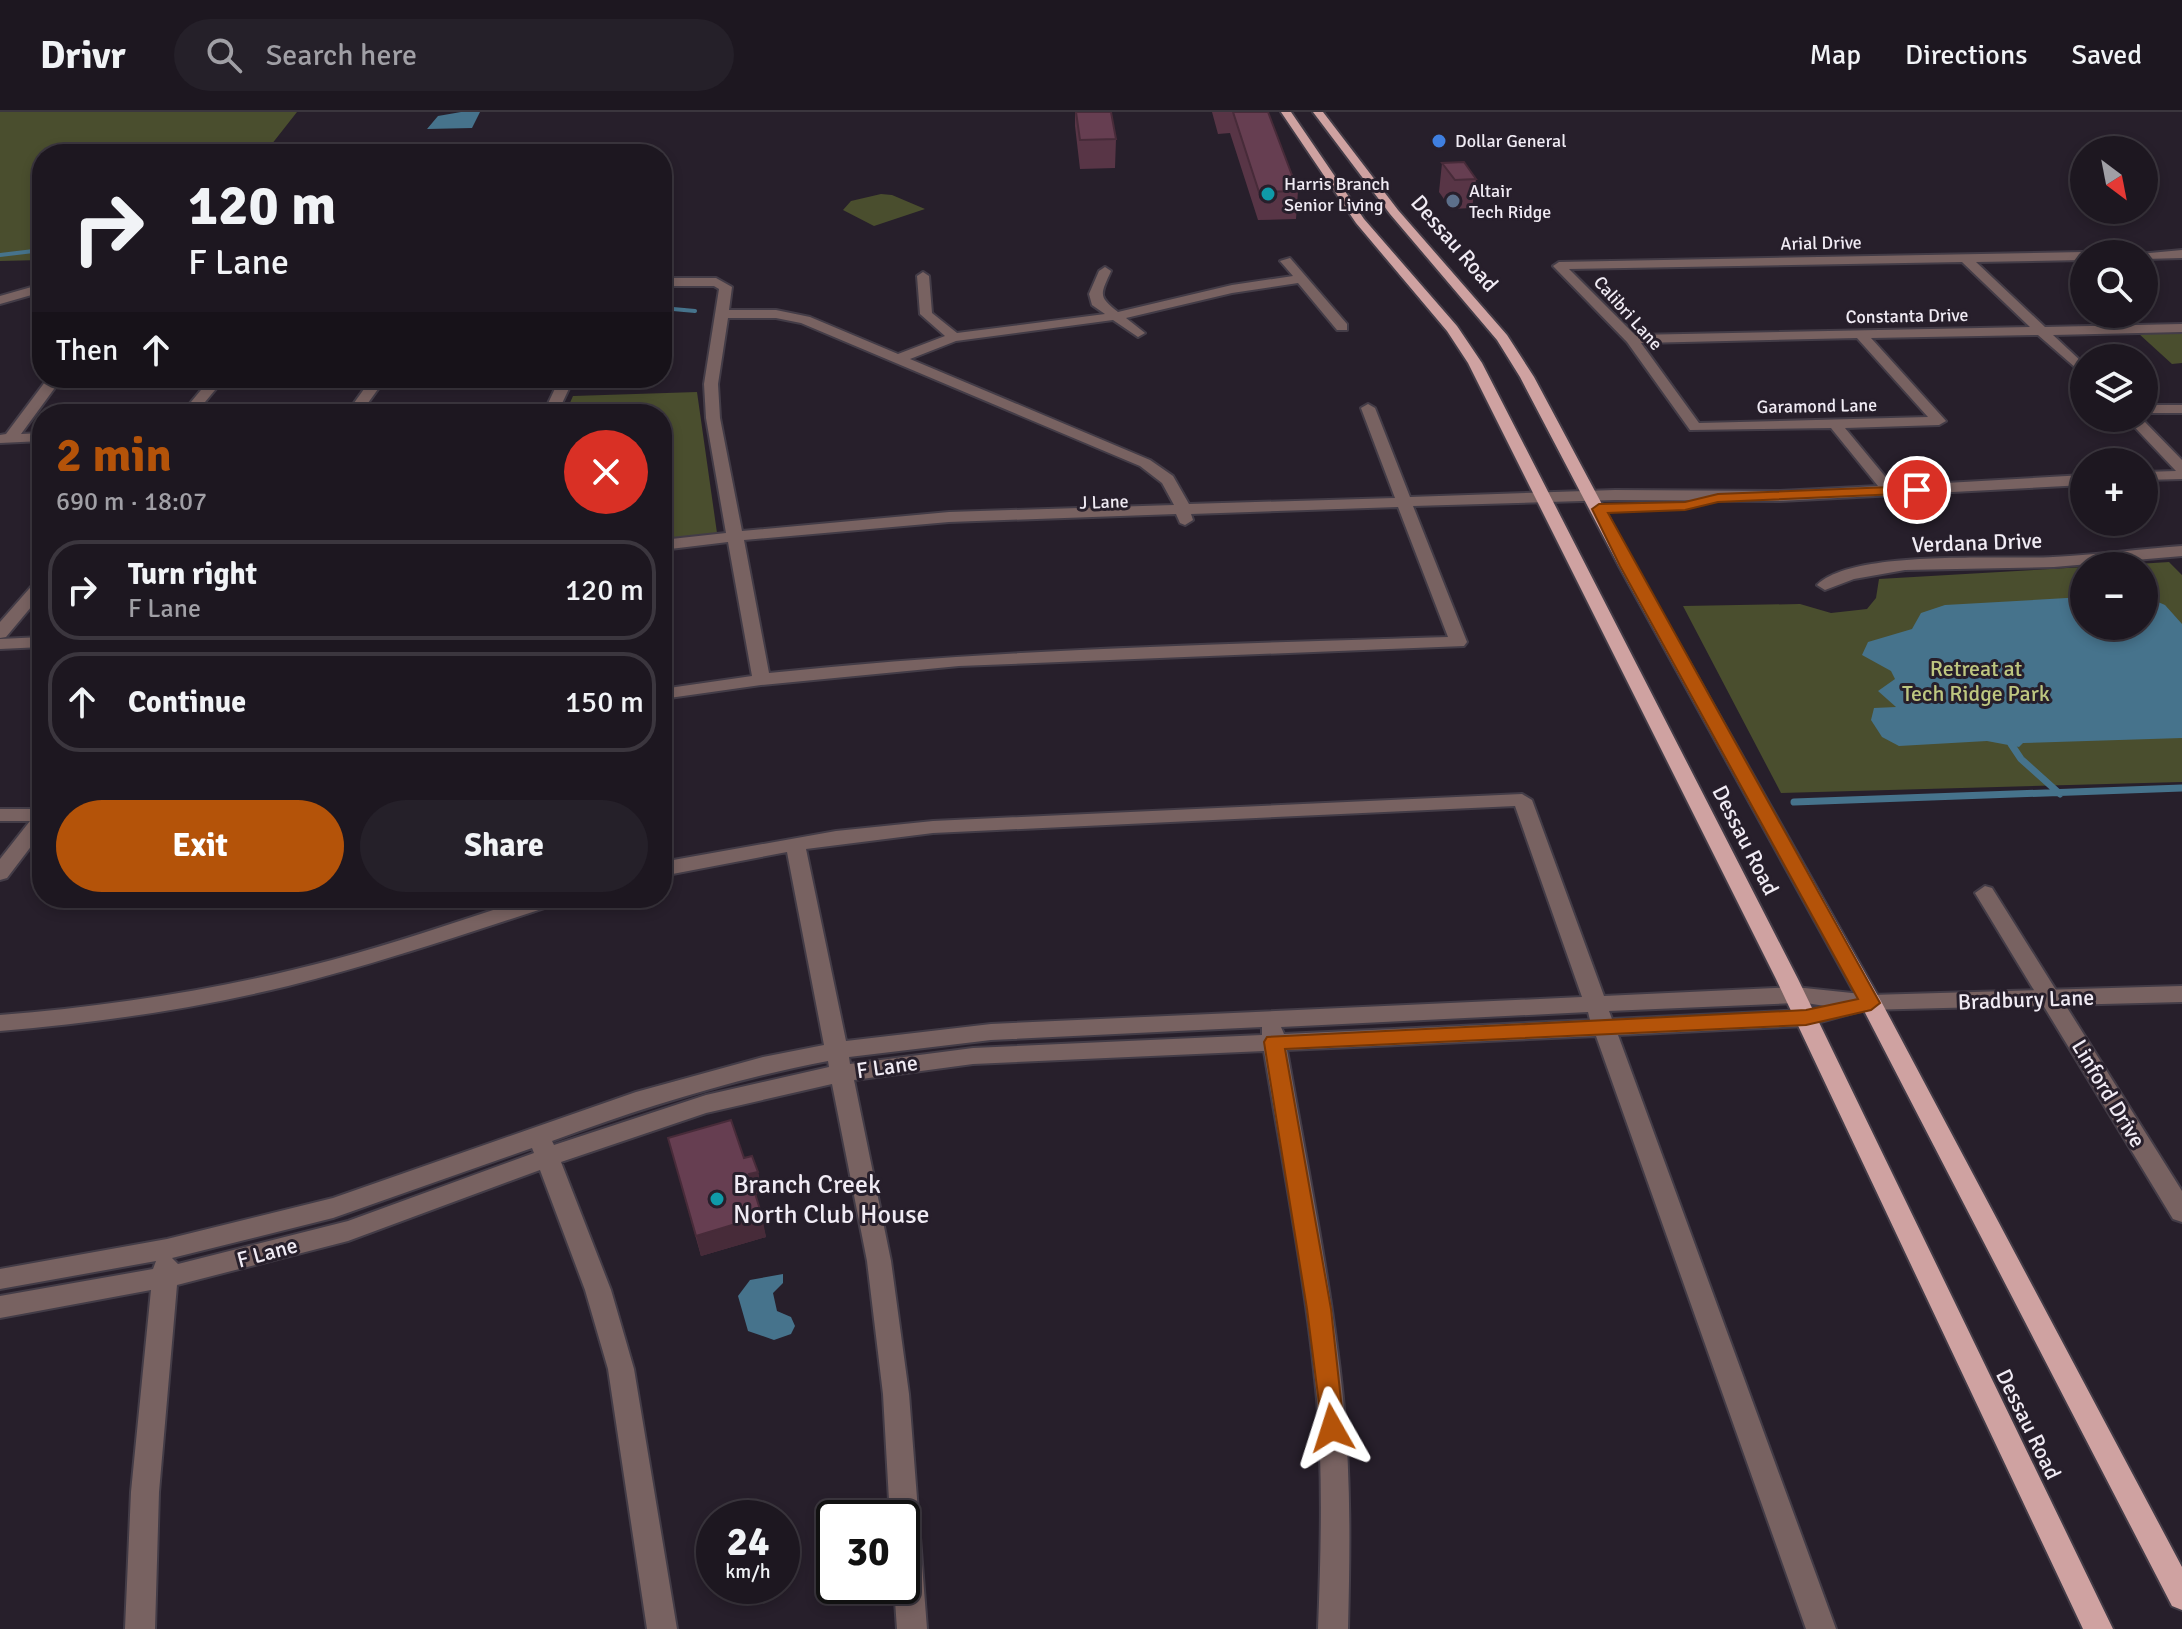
<!DOCTYPE html>
<html lang="en">
<head>
<meta charset="utf-8">
<style>
	:root { --surface:#1d1720; --page:#252029; --text:#f1f3f6; --muted:#a09fa5; --line:#3b363e; --accent:#b45309 }
	body { margin:0; font-family:Signika,sans-serif; background:var(--page); color:var(--text); height:100vh; display:flex; flex-direction:column; font-size:30px; white-space:nowrap }
	* { box-sizing:border-box; margin:0 }
	p { font-size:26px; color:var(--muted) }
	.icon { flex:none; width:44px; height:44px; fill:none; stroke:currentColor; stroke-width:2; stroke-linecap:round; stroke-linejoin:round }
	.map { position:relative; flex:1; overflow:hidden }
	.drawer { position:absolute; left:32px; top:292px; width:640px; height:504px; display:flex; flex-direction:column; background:var(--surface); border-radius:32px; box-shadow:0 4px 12px #0003,0 0 0 2px var(--line) }
	.drawer>* { flex:none }
	.hud { position:absolute; left:32px; top:32px; width:640px; height:244px; border-radius:32px; box-shadow:0 4px 12px #0003,0 0 0 2px var(--line); background:#1d1720; color:var(--text); overflow:hidden }
	.needle { width:52px; rotate:148deg }
	.fabs { position:absolute; left:2070px; top:24px; display:grid; gap:16px }
	.fabs a { display:grid; place-items:center; width:88px; height:88px; border-radius:50%; background:var(--surface); box-shadow:0 4px 12px #0003,0 0 0 2px var(--line); font-size:40px }
	.speed { position:absolute; left:696px; top:1388px; display:flex; gap:16px; font-size:40px; font-weight:700; text-align:center }
	.speed>* { display:grid; place-content:center; width:104px; height:104px; border-radius:50%; background:var(--surface); box-shadow:0 4px 12px #0003,0 0 0 2px var(--line); line-height:1 }
	.speed small { font-size:20px; font-weight:400 }
	.speed .limit { border:4px solid #111; border-radius:12px; background:#fff; color:#111 }
	.pin { position:absolute; display:grid; place-items:center; width:68px; height:68px; color:#fff; margin:-34px; border:4px solid #fff; border-radius:50%; box-shadow:0 2px 8px #0007 }
	.me { position:absolute; width:88px; margin:-44px; rotate:354deg; stroke-linejoin:round; filter:drop-shadow(0 0 6px #0008) }
	.turn { display:flex; align-items:center; gap:28px; height:168px; padding:0 24px; font-size:36px }
	.turn .icon { width:104px; height:104px; stroke-width:2.5 }
	.turn b { display:block; font-size:56px; line-height:68px }
	.then { display:flex; align-items:center; height:76px; padding:0 24px; background:#0003; gap:16px; font-size:30px }
	.round { display:grid; place-items:center; flex:none; width:84px; height:84px; border-radius:42px; background:var(--page) }
	.headline { display:flex; align-items:center; justify-content:space-between; height:136px; padding:0 24px }
	h1 { font-size:48px; font-weight:700; line-height:60px; color:var(--accent) }
	.cta { display:flex; gap:16px; margin-top:auto; padding:16px 24px }
	.cta a { flex:1; height:92px; border-radius:48px; background:var(--accent); color:#fff; font-size:32px; font-weight:700; line-height:92px; text-align:center }
	.cta a+a { background:var(--page); color:var(--text) }
	ul { padding:0; list-style:none }
	li { display:flex; align-items:center; gap:24px; height:100px; margin:0 16px 12px; padding:0 8px; border:4px solid var(--line); border-radius:32px }
	li div { flex:1 }
	li b { display:block; font-size:30px }
	li em { font-style:normal }
	header { display:flex; align-items:center; gap:48px; box-sizing:border-box; height:112px; padding:0 40px; background:var(--surface); border-bottom:2px solid var(--line) }
	header strong { font-size:38px }
	nav { display:flex; gap:44px; margin-inline-start:auto; font-size:28px }
	.search { width:560px; height:72px; background:var(--page); display:flex; align-items:center; gap:20px; box-sizing:border-box; padding:0 28px; border-radius:44px; color:var(--muted); font-size:30px }
	.map>svg:first-child { display:block }
</style>
</head>
<body>
<header>
<strong>Drivr</strong>
<div class="search"><svg class="icon" aria-label="search" viewBox="0 0 24 24"><circle cx="10" cy="10" r="6"/><path d="M15 15l6 6"/></svg>Search here</div>
<nav><a>Map</a><a>Directions</a><a>Saved</a></nav>
</header>
<div class="map">
<svg width="2182" height="1517" viewBox="0 0 2182 1517">
	<rect width="100%" height="100%" fill="#271f2b"/>
	<!-- green -->
	<path fill="#4a4e2e" d="M 0,0 L 297,0 L 264,42 L 42,42 L 42,148 L 0,149 Z
		M 881,82 L 892,83 L 925,97 L 874,114 L 843,98 L 851,89 Z
		M 2138,221 L 2182,221 L 2182,251 L 2172,252 Z
		M 697,280 L 717,421 L 662,429 L 662,302 L 565,302 L 573,284 Z
		M 2169,450 L 2182,463 L 2182,670 L 1781,681 L 1683,494 L 1800,492 L 1831,501 L 1867,497 L 1876,486 L 1879,467 L 2084,455 L 2084,514 L 2144,514 L 2144,454 L 2106,454 Z"/>
	<!-- water -->
	<path fill="#46738c" d="M 461,0 L 480,0 L 472,16 L 427,17 L 438,4 Z
		M 2144,484 L 2165,493 L 2182,512 L 2182,626 L 2023,631 L 2019,635 L 1987,629 L 1899,634 L 1882,625 L 1871,608 L 1874,596 L 1896,595 L 1878,579 L 1895,567 L 1891,559 L 1862,543 L 1868,530 L 1912,517 L 1921,501 L 1945,493 L 2084,485 L 2084,514 L 2144,514 Z
		M 783,1162 L 783,1171 L 773,1181 L 777,1199 L 791,1205 L 795,1214 L 791,1222 L 774,1228 L 748,1219 L 738,1184 L 750,1168 Z"/>
	<g fill="none" stroke-linecap="round" stroke-linejoin="round">
		<!-- stream-far1 -->
		<path stroke="#46738c" stroke-width="4" d="M 0,143 L 42,138
			M 662,196 L 695,199"/>
		<!-- stream -->
		<path stroke="#46738c" stroke-width="7" d="M 2011,632 L 2021,647 L 2060,682
			M 1794,690 L 2182,676"/>
		<defs>
			<path id="minor" d="M 2182,138 L 2182,146 L 2144,147 L 2144,142 L 2139,142 Z
				M 2084,140 L 2089,142 L 2084,142 L 2084,148 L 1976,150 L 2045,215 L 2182,212 L 2182,220 L 2053,223 L 2084,252 L 2084,263 L 2038,223 L 1871,226 L 1946,309 L 1939,313 L 1845,316 L 1893,374 L 2084,363 L 2084,373 L 1780,389 L 1615,388 L 1413,394 L 1467,530 L 1464,534 L 959,554 L 761,573 L 662,587 L 662,577 L 752,564 L 728,430 L 662,438 L 662,428 L 726,421 L 706,306 L 704,272 L 719,177 L 714,174 L 662,174 L 662,166 L 716,166 L 732,175 L 729,198 L 776,198 L 810,205 L 898,242 L 945,224 L 920,202 L 917,164 L 923,160 L 929,164 L 932,201 L 957,221 L 1105,202 L 1092,193 L 1089,182 L 1099,159 L 1105,155 L 1111,159 C 1101,182 1097,184 1118,200 L 1232,173 L 1293,164 L 1280,149 L 1290,146 L 1347,212 L 1347,218 L 1337,218 L 1298,171 L 1232,181 L 1126,206 L 1145,221 L 1138,225 L 1113,208 L 956,229 L 910,247 L 1150,348 L 1173,364 L 1189,392 L 1395,386 L 1361,296 L 1368,292 L 1375,296 L 1410,385 L 1615,378 L 1780,379 L 1878,374 L 1831,316 L 1690,318 L 1627,230 L 1553,154 L 1559,150 ZM 1962,150 L 2030,215 L 1635,223 L 1569,157 ZM 728,206 L 776,206 L 801,211 L 1140,354 L 1162,371 L 1174,393 L 949,400 L 742,419 L 720,306 L 718,272 ZM 1857,226 L 1928,305 L 1699,311 L 1641,231 ZM 1398,395 L 1448,525 C 1221,532 995,537 769,561 L 744,428 L 949,410 L 1176,402 L 1180,411 L 1185,413 L 1193,408 L 1191,402 Z
				M 42,172 L 42,180 L 0,192 L 0,184 Z
				M 48,266 L 62,266 L 21,322 L 42,321 L 42,329 L 0,331 L 0,323 L 6,322 Z
				M 211,266 L 225,266 L 195,302 L 181,302 Z
				M 372,266 L 386,266 L 360,302 L 346,302 Z
				M 560,266 L 574,266 L 557,302 L 543,302 Z
				M 2144,293 L 2182,293 L 2182,301 L 2144,301 Z
				M 2126,306 L 2141,306 L 2182,348 L 2182,367 L 2144,368 L 2144,360 L 2176,359 Z
				M 2182,434 L 2182,444 L 2054,455 L 1905,458 L 1854,467 L 1825,478 L 1817,473 C 1853,437 2001,448 2053,445 C 2096,443 2139,437 2182,434 Z
				M 42,467 L 42,482 L 6,525 L 0,526 L 0,510 L 36,469 Z
				M 42,525 L 42,535 L 0,537 L 0,527 Z
				M 1522,682 L 1532,688 L 1604,884 L 1795,875 L 1803,878 L 1806,883 L 1803,888 L 1795,891 L 1609,899 L 1612,907 L 1806,898 L 1814,900 L 1817,906 L 1814,912 L 1806,914 L 1618,923 L 1836,1517 L 1806,1517 L 1596,924 L 1287,938 C 1307,1054 1331,1169 1343,1286 C 1351,1363 1350,1440 1348,1517 L 1318,1517 C 1321,1440 1323,1363 1317,1287 C 1306,1170 1283,1054 1264,939 L 973,952 L 854,968 L 891,1149 L 909,1282 L 927,1517 L 897,1517 L 894,1474 L 902,1474 L 902,1406 L 890,1406 L 883,1282 L 867,1149 L 832,972 L 706,1001 L 561,1050 L 611,1178 L 634,1257 L 677,1517 L 647,1517 L 608,1257 L 585,1178 L 540,1058 L 348,1129 L 177,1173 L 159,1380 L 155,1517 L 125,1517 L 131,1380 L 151,1178 L 0,1206 L 0,1184 L 153,1157 L 156,1149 L 0,1177 L 0,1157 L 167,1127 L 333,1086 L 636,980 L 763,945 L 824,933 L 787,740 L 662,764 L 662,750 L 836,719 L 933,709 ZM 1515,694 L 1582,885 L 991,912 L 846,929 L 806,737 L 933,721 ZM 1588,900 L 1590,908 L 1284,922 L 1281,915 ZM 1262,915 L 1262,923 L 973,936 L 850,952 L 849,945 L 991,928 ZM 828,949 L 829,955 L 706,983 L 554,1033 L 552,1029 C 642,996 733,967 828,949 ZM 532,1036 L 534,1041 L 348,1109 L 178,1152 L 172,1146 L 333,1106 Z
				M 0,697 L 42,697 L 42,720 L 7,766 L 0,768 L 0,747 L 30,709 L 0,709 Z
				M 1985,774 L 1992,776 L 2182,1079 L 2182,1110 L 2173,1107 L 1975,781 Z
				M 530,786 L 563,786 L 560,791 C 470,820 380,851 288,874 C 193,897 97,911 0,919 L 0,903 C 112,894 223,877 332,848 C 399,830 464,807 530,786 Z"/>
			<path id="tertiary" d="M 2182,874 L 2182,890 L 1864,898 L 1806,914 L 1798,912 L 1795,906 L 1798,900 L 1825,894 L 1787,888 L 1784,883 L 1787,878 L 1795,875 L 1871,883 Z"/>
			<path id="primary" d="M 1281,0 L 1291,0 L 1364,107 L 1457,214 L 1482,251 L 1798,867 L 2113,1517 L 2083,1517 L 1776,867 L 1468,251 L 1447,219 L 1356,111 Z
				M 1313,0 L 1323,0 L 1398,98 L 1507,223 L 1534,265 L 1635,454 L 1882,891 L 2182,1455 L 2182,1498 L 2172,1494 L 1860,891 L 1619,454 L 1520,265 L 1497,228 L 1390,102 Z"/>
		</defs>
		<!-- minor casing -->
		<use href="#minor" stroke="#433c47" stroke-width="4"/>
		<!-- tertiary casing -->
		<use href="#tertiary" stroke="#433c47" stroke-width="4"/>
		<!-- primary casing -->
		<use href="#primary" stroke="#433c47" stroke-width="4"/>
		<!-- minor -->
		<use href="#minor" fill="#786261" fill-rule="evenodd"/>
		<!-- tertiary -->
		<use href="#tertiary" fill="#786261" fill-rule="evenodd"/>
		<!-- primary -->
		<use href="#primary" fill="#cfa2a1" fill-rule="evenodd"/>
	</g>
	<!-- wall -->
	<path fill="#583546" d="M 1075,0 L 1111,0 L 1116,27 L 1115,56 L 1080,57 L 1075,14 Z
		M 1212,0 L 1268,0 L 1298,79 L 1296,107 L 1258,108 L 1230,21 L 1218,22 Z
		M 1442,51 L 1476,67 L 1472,96 L 1451,97 L 1439,80 Z
		M 668,1026 L 744,1046 L 758,1060 L 762,1080 L 755,1082 L 766,1125 L 701,1144 Z"/>
	<!-- shaded-wall -->
	<path fill="#472b39" d="M 758,1060 L 762,1080 L 753,1083 L 749,1062 Z
		M 762,1104 L 766,1125 L 701,1144 L 696,1124 Z"/>
	<!-- building -->
	<path fill="#663e51" stroke="#472b39" stroke-width="2" d="M 1076,0 L 1111,0 L 1116,27 L 1080,28 Z
		M 1233,0 L 1268,0 L 1298,79 L 1259,80 Z
		M 1464,50 L 1476,67 L 1455,68 L 1442,51 Z
		M 731,1008 L 744,1046 L 752,1044 L 758,1060 L 749,1062 L 762,1104 L 696,1124 L 668,1026 Z"/>
	<!-- route -->
	<path fill="#b45309" stroke="#753606" stroke-width="2" d="M 1917,374 L 1924,378 L 1922,381 L 1718,390 L 1685,398 L 1608,401 L 1880,891 L 1871,898 L 1806,913 L 1285,937 L 1331,1197 L 1344,1316 L 1341,1323 L 1332,1327 L 1323,1323 L 1307,1197 L 1264,930 L 1267,925 L 1806,898 L 1858,887 L 1620,454 L 1592,397 L 1599,392 L 1685,390 L 1718,382 Z"/>
	<!-- markers -->
	<circle fill="#3f7fe0" stroke="#271f2b" stroke-width="3" cx="1439" cy="29" r="8"/>
	<g fill="#0f9aa8" stroke="#271f2b" stroke-width="3">
		<circle cx="1268" cy="82" r="8"/>
		<circle cx="717" cy="1087" r="8"/>
	</g>
	<circle fill="#5c6f8a" stroke="#271f2b" stroke-width="3" cx="1453" cy="89" r="8"/>
	<g text-anchor="middle" stroke-width="6" stroke-linejoin="round" paint-order="stroke">
		<!-- far-poi labels -->
		<g font-size="18" fill="#f0ebf4" stroke="#271f2b" text-anchor="start">
			<text x="1455" y="35">Dollar General</text>
			<text x="1284" y="78">Harris Branch<tspan x="1284" dy="21">Senior Living</tspan></text>
			<text x="1469" y="85">Altair<tspan x="1469" dy="21">Tech Ridge</tspan></text>
		</g>
		<!-- far-street labels -->
		<g font-size="18" fill="#f0ebf4" stroke="#271f2b">
			<text transform="translate(1821 131) rotate(-1)" y="6">Arial Drive</text>
			<text transform="translate(1628 201) rotate(48)" y="6">Calibri Lane</text>
			<text transform="translate(1907 204) rotate(-1)" y="6">Constanta Drive</text>
			<text transform="translate(1817 294) rotate(-1)" y="6">Garamond Lane</text>
			<text transform="translate(1104 390) rotate(-2)" y="6">J Lane</text>
		</g>
		<!-- street labels -->
		<g font-size="22" fill="#f0ebf4" stroke="#271f2b">
			<text transform="translate(1455 131) rotate(49)" y="8">Dessau Road</text>
			<text transform="translate(1977 430) rotate(-2)" y="8">Verdana Drive</text>
			<text transform="translate(1746 728) rotate(63)" y="8">Dessau Road</text>
			<text transform="translate(2026 887) rotate(-2)" y="8">Bradbury Lane</text>
			<text transform="translate(887 954) rotate(-8)" y="8">F Lane</text>
			<text transform="translate(2109 981) rotate(59)" y="8">Linford Drive</text>
			<text transform="translate(267 1140) rotate(-15)" y="8">F Lane</text>
			<text transform="translate(2029 1312) rotate(64)" y="8">Dessau Road</text>
		</g>
		<!-- park labels -->
		<g font-size="22" fill="#bec780" stroke="#271f2b">
			<text x="1976" y="564">Retreat at<tspan x="1976" dy="25">Tech Ridge Park</tspan></text>
		</g>
		<!-- near-poi labels -->
		<g font-size="26" fill="#f0ebf4" stroke="#271f2b" text-anchor="start">
			<text x="733" y="1081">Branch Creek<tspan x="733" dy="30">North Club House</tspan></text>
		</g>
	</g>
</svg>
<div class="fabs">
<a><svg class="needle" viewBox="-14 -14 28 28"><path d="M0-13l5 13h-10z" fill="#e53935"/><path d="M0 13l5-13h-10z" fill="#a09fa5"/></svg></a>
<a><svg class="icon" aria-label="search" viewBox="0 0 24 24"><circle cx="10" cy="10" r="6"/><path d="M15 15l6 6"/></svg></a>
<a><svg class="icon" aria-label="layers" viewBox="0 0 24 24"><path d="M12 4l9 5-9 5-9-5zM3 14l9 5 9-5"/></svg></a>
<a>+</a>
<a>−</a>
</div>
<div class="speed"><div>24<small>km/h</small></div><div class="limit">30</div></div>
<div class="pin" style="left:1917px;top:378px;background:#d93025"><svg class="icon" aria-label="arrive" viewBox="0 0 24 24"><path d="M6 21V4h12l-3 4 3 4H6"/></svg></div>
<svg class="me" style="left:1332px;top:1316px" viewBox="-20 -20 40 40"><path d="M0-17L14 15 0 8-14 15z" fill="#b45309" stroke="#fff" stroke-width="4"/></svg>
<div class="hud">
<div class="turn"><svg class="icon" aria-label="right" viewBox="0 0 24 24"><path d="M7 20v-9h11M14 6l5 5-5 5"/></svg><div><b>120 m</b>F Lane</div></div>
<div class="then">Then<svg class="icon" aria-label="ahead" viewBox="0 0 24 24"><path d="M12 20V5M6 11l6-6 6 6"/></svg></div>
</div>
<section class="drawer">
<div class="headline"><div><h1>2 min</h1><p>690 m · 18:07</p></div><a class="round" style="background:#d93025;color:#fff"><svg class="icon" aria-label="close" viewBox="0 0 24 24"><path d="M6 6l12 12M18 6L6 18"/></svg></a></div>
<ul>
<li><svg class="icon" aria-label="right" viewBox="0 0 24 24"><path d="M7 20v-9h11M14 6l5 5-5 5"/></svg><div><b>Turn right</b><p>F Lane</p></div><em>120 m</em></li>
<li><svg class="icon" aria-label="ahead" viewBox="0 0 24 24"><path d="M12 20V5M6 11l6-6 6 6"/></svg><div><b>Continue</b></div><em>150 m</em></li>
</ul>
<div class="cta"><a>Exit</a><a>Share</a></div>
</section>
</div>
</body>
</html>
